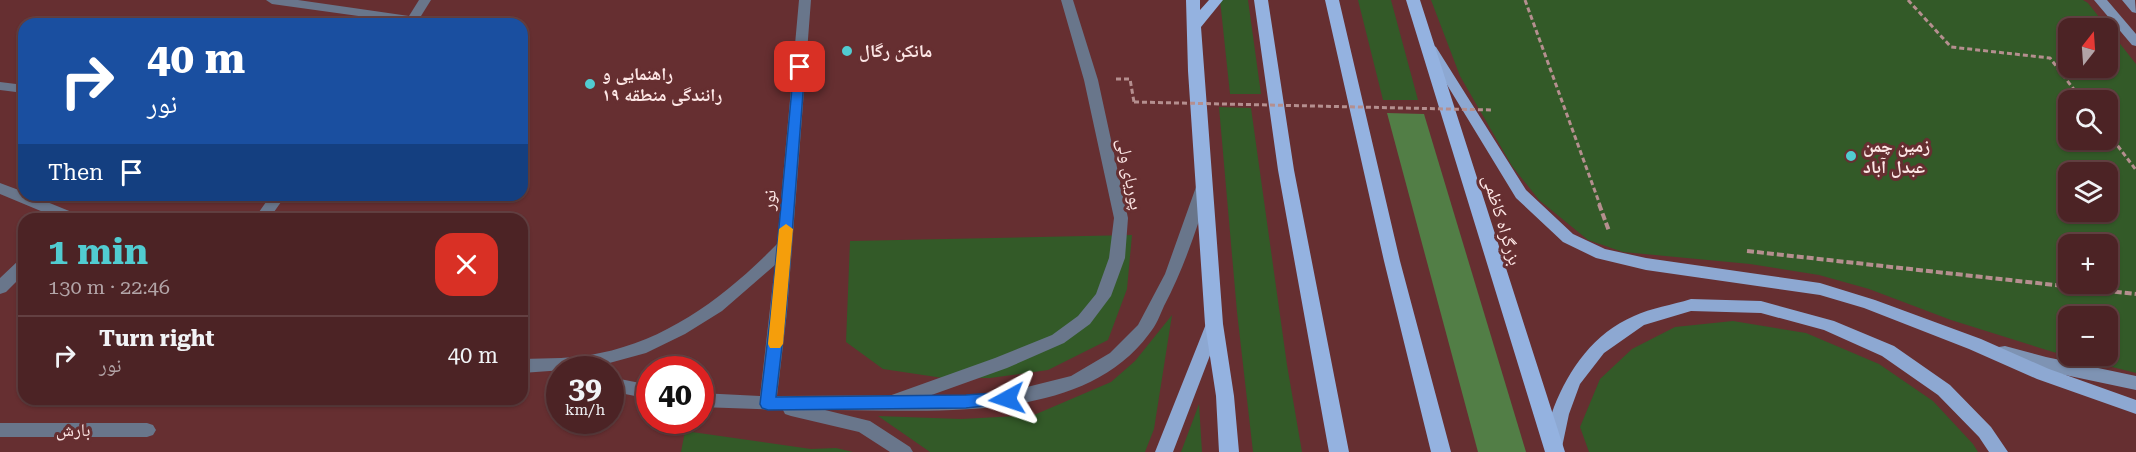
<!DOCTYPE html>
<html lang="en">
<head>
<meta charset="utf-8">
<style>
	:root { --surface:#4c2325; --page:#532b2d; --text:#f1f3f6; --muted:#b2a4a7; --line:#634042; --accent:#51ccd1 }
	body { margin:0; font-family:"Roboto Serif","Noto Naskh Arabic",serif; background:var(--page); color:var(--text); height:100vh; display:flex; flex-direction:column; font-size:22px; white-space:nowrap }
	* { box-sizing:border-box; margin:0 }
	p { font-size:20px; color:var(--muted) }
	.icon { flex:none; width:33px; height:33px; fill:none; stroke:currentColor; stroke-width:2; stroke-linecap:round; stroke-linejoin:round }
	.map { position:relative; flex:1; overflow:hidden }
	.side { position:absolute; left:18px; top:213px; width:510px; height:192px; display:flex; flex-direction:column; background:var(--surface); border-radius:18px; box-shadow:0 2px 4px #0004,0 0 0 2px var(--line) }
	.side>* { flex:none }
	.guide { position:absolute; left:18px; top:18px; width:510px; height:183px; border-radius:18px; box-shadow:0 2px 4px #0004,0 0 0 2px var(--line); background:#1a4fa0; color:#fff; overflow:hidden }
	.needle { width:39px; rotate:17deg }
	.fabs { position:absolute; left:2058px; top:18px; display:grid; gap:12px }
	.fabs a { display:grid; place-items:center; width:60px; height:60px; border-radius:12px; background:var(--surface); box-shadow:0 2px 4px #0004,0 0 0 2px var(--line); font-size:30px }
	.speed { position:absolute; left:546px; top:356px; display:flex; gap:12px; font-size:30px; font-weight:700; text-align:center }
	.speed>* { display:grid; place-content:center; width:78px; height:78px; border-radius:50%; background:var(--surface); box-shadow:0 2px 4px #0004,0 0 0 2px var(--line); line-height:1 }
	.speed small { font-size:15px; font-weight:400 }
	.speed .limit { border:9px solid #d22; background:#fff; color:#111 }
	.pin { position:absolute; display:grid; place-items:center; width:51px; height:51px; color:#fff; margin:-26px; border-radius:12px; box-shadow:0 3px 9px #0006 }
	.me { position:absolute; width:66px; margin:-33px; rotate:265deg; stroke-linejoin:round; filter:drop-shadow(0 0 4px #0008) }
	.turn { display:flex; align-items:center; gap:21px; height:126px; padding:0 30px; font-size:27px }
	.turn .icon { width:78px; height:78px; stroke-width:2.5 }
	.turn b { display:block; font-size:42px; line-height:51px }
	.then { display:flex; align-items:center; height:57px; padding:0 30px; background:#0003; gap:12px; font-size:22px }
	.round { display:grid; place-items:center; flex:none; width:63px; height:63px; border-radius:18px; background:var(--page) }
	.summary { display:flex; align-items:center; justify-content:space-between; height:102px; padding:0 30px }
	h1 { font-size:36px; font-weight:700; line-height:45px; color:var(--accent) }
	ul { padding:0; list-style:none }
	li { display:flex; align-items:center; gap:18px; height:78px; padding:0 30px; border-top:2px solid var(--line) }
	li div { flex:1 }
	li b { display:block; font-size:22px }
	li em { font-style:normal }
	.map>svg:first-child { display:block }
</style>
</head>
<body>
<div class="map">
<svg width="2136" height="452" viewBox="0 0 2136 452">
	<rect width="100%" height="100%" fill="#662f31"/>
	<!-- green -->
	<path fill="#335a28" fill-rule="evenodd" d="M 1220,0 L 1248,0 L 1261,94 L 1230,94 Z
		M 1358,0 L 1391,0 L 1418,100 L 1383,100 Z
		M 1431,0 L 2083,0 L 2088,3 L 2136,64 L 2136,373 L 2053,352 L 1951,320 L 1869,289 L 1819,275 L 1750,264 L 1623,252 L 1588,240 L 1539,200 L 1512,166 L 1460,76 ZM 2068,28 L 2108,28 L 2108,68 L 2068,68 ZM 2068,100 L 2108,100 L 2108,140 L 2068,140 ZM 2068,172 L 2108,172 L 2108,212 L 2068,212 ZM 2068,244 L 2108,244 L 2108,284 L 2068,284 ZM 2068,316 L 2108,316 L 2108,356 L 2068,356 Z
		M 1219,107 L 1251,108 L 1287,365 L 1302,452 L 1253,452 L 1237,312 Z
		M 1132,235 L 1127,289 L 1108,340 L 1048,370 L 990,378 L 943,378 L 883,369 L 846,342 L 850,241 Z
		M 1172,315 L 1154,429 L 1145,452 L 930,452 L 878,416 L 961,419 L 1034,415 L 1111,382 L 1135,361 Z
		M 1733,321 L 1806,333 L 1879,364 L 1933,401 L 1973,444 L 1978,452 L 1589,452 L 1580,427 L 1600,379 L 1632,349 L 1675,327 Z
		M 1199,404 L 1202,452 L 1181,452 Z
		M 685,431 L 811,449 L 836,448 L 853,452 L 681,452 Z"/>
	<!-- forest -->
	<path fill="#527e46" d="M 1387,113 L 1424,114 L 1526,452 L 1478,452 Z"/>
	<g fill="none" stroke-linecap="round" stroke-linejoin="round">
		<!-- path-far1 -->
		<path stroke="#b58f8f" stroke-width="3" stroke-dasharray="5 3" stroke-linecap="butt" d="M 1525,0 L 1600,205
			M 1908,0 L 1951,47 L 2050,58 L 2082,100
			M 1116,79 L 1130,79 L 1134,102
			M 2108,133 L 2136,170"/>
		<!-- path -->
		<path stroke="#b58f8f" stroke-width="4" stroke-dasharray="7 3" stroke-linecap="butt" d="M 1599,204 L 1609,231
			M 1747,251 L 2136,294"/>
		<!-- minor -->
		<path fill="#69768b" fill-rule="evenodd" d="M 266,0 L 298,0 L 409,16 L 419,0 L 431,0 L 416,24 L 272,4 Z
			M 1061,0 L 1073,0 L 1098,80 L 1128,218 L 1125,258 L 1111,296 L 1090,324 L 1064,343 L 1007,368 L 898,407 L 892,409 L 886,407 L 883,402 L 886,397 L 995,358 L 1052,335 L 1078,316 L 1096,294 L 1109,258 L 1114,218 L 1084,80 Z
			M 0,82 L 24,85 L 24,93 L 0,90 Z
			M 271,195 L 286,195 L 269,219 L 254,219 Z
			M 24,258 L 24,274 L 6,292 L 0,294 L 0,278 L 19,260 Z
			M 0,423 L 147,423 L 153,425 L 156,430 L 153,435 L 147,437 L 0,437 Z"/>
		<!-- tertiary -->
		<path fill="#69768b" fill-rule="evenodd" d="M 799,0 L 811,0 L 787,312 L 777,396 L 966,395 L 1007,392 L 1071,376 L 1110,353 L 1138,325 L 1165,274 L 1196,187 L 1198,183 L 1208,183 L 1210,187 C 1197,228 1184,268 1164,306 C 1160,315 1156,326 1149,334 C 1080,427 927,409 825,410 L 870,421 L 910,447 L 913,452 L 890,452 L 859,432 L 791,416 L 785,414 L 783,410 L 700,407 L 700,393 L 760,396 L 775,265 L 722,311 L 685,334 L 646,353 L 591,368 L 522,373 L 522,359 C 548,358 574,359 600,353 C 670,339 728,294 777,244 Z
			M 0,183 L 24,192 L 24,195 L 30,195 L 79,215 L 81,219 L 60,219 L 0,194 Z
			M 610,377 L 650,385 L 650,399 L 610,391 Z"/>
		<!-- secondary -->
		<path fill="#7e93b3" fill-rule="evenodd" d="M 2094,0 L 2107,0 L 2136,34 L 2136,46 L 2132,45 Z
			M 2122,0 L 2135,0 L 2136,13 L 2132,12 Z
			M 2005,346 L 2046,357 L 2136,376 L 2136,390 L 2046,371 L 1999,357 L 1997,352 L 1999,347 Z"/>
		<!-- primary -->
		<path fill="#8da8d2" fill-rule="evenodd" d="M 1430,43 L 1436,47 L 1526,190 L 1573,234 L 1605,249 L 1646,258 L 1820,283 L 1875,300 L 1981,339 L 2049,369 L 2136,400 L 2136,414 L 2037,379 L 1969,349 L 1864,308 L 1820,295 L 1646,270 L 1596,258 L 1563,242 L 1516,198 L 1424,47 Z
			M 1691,299 L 1761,301 L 1834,321 L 1894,346 L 1950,385 L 1991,427 L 2008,452 L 1989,452 L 1979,437 L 1938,395 L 1882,356 L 1824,330 L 1761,313 L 1691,311 L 1644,325 L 1604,353 L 1580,384 L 1569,414 L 1561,452 L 1549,452 C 1543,441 1550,418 1554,407 C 1569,369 1594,333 1634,316 C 1651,308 1672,305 1691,299 Z
			M 1214,318 L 1220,320 L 1222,324 L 1173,452 L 1155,452 L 1206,324 L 1208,320 Z"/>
		<!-- trunk -->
		<path fill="#94b2e0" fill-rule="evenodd" d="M 1186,0 L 1200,0 L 1200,10 L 1209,0 L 1223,0 L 1201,27 L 1223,324 L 1234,396 L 1239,452 L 1219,452 L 1216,396 L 1205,324 L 1188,71 Z
			M 1254,0 L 1268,0 L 1294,170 L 1349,452 L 1329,452 L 1278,170 Z
			M 1325,0 L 1339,0 L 1400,261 L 1451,452 L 1431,452 L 1384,261 Z
			M 1406,0 L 1420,0 L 1565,452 L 1545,452 Z"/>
		<!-- path-bridge -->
		<path stroke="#b58f8f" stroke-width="3" stroke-dasharray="5 3" stroke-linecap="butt" d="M 1134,102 L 1492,110"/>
	</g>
	<!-- route -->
	<path fill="#1a73e8" stroke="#114b97" stroke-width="1.5" d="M 800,63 L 805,67 L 786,312 L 776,397 L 966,395 L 1007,392 L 1012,394 L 1015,399 L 1012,403 L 966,408 L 768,410 L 762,408 L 760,404 L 771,312 L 794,67 Z"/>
	<!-- slow -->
	<path fill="#f59e0b" d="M 786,224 L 793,229 L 783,344 L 780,348 L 770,348 L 768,344 L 779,229 Z"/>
	<!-- markers -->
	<g fill="#51ccd1" stroke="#662f31" stroke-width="2">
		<circle cx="847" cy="51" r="6"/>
		<circle cx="590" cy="84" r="6"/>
		<circle cx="1851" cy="156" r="6"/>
	</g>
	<g text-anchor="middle" stroke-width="6" stroke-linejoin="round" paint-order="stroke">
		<!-- poi labels -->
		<g font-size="18" font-weight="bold" fill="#fde7e6" stroke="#662f31" text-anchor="start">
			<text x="859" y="57">مانکن رگال</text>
			<text x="602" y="80">راهنمایی و<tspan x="602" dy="21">رانندگی منطقه ۱۹</tspan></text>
			<text x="1863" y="152">زمین چمن<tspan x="1863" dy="21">عبدل آباد</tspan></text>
		</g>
		<!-- street labels -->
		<g font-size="18" fill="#fde7e6" stroke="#662f31">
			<text transform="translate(1130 174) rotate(79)" y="6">پوریای ولی</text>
			<text transform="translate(769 200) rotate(-85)" y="6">نور</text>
			<text transform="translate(1502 220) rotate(73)" y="6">بزرگراه کاظمی</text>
			<text x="73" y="436">بارش</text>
		</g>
	</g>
</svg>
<div class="fabs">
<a><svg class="needle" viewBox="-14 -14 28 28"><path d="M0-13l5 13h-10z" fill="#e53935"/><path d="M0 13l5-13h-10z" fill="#b2a4a7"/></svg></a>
<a><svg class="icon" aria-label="search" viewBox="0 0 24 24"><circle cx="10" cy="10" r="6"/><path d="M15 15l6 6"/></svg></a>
<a><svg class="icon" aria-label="layers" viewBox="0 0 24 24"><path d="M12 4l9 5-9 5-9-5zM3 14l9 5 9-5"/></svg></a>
<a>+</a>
<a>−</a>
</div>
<div class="speed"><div>39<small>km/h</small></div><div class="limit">40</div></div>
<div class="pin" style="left:800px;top:67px;background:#d93025"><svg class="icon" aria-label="arrive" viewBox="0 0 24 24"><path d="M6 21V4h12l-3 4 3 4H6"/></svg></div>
<svg class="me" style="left:1007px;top:399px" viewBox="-20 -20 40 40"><path d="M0-17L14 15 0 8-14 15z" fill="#1a73e8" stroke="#fff" stroke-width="4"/></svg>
<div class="guide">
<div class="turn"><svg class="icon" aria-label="right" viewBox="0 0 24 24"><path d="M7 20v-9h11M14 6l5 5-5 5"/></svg><div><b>40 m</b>نور</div></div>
<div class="then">Then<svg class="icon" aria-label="arrive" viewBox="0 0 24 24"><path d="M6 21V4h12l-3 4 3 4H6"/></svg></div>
</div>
<section class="side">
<div class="summary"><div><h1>1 min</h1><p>130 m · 22:46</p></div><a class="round" style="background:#d93025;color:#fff"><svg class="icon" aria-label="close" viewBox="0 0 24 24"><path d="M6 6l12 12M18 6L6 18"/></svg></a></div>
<ul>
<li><svg class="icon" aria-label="right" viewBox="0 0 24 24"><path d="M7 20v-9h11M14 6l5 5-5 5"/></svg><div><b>Turn right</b><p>نور</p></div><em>40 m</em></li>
</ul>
</section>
</div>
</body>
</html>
